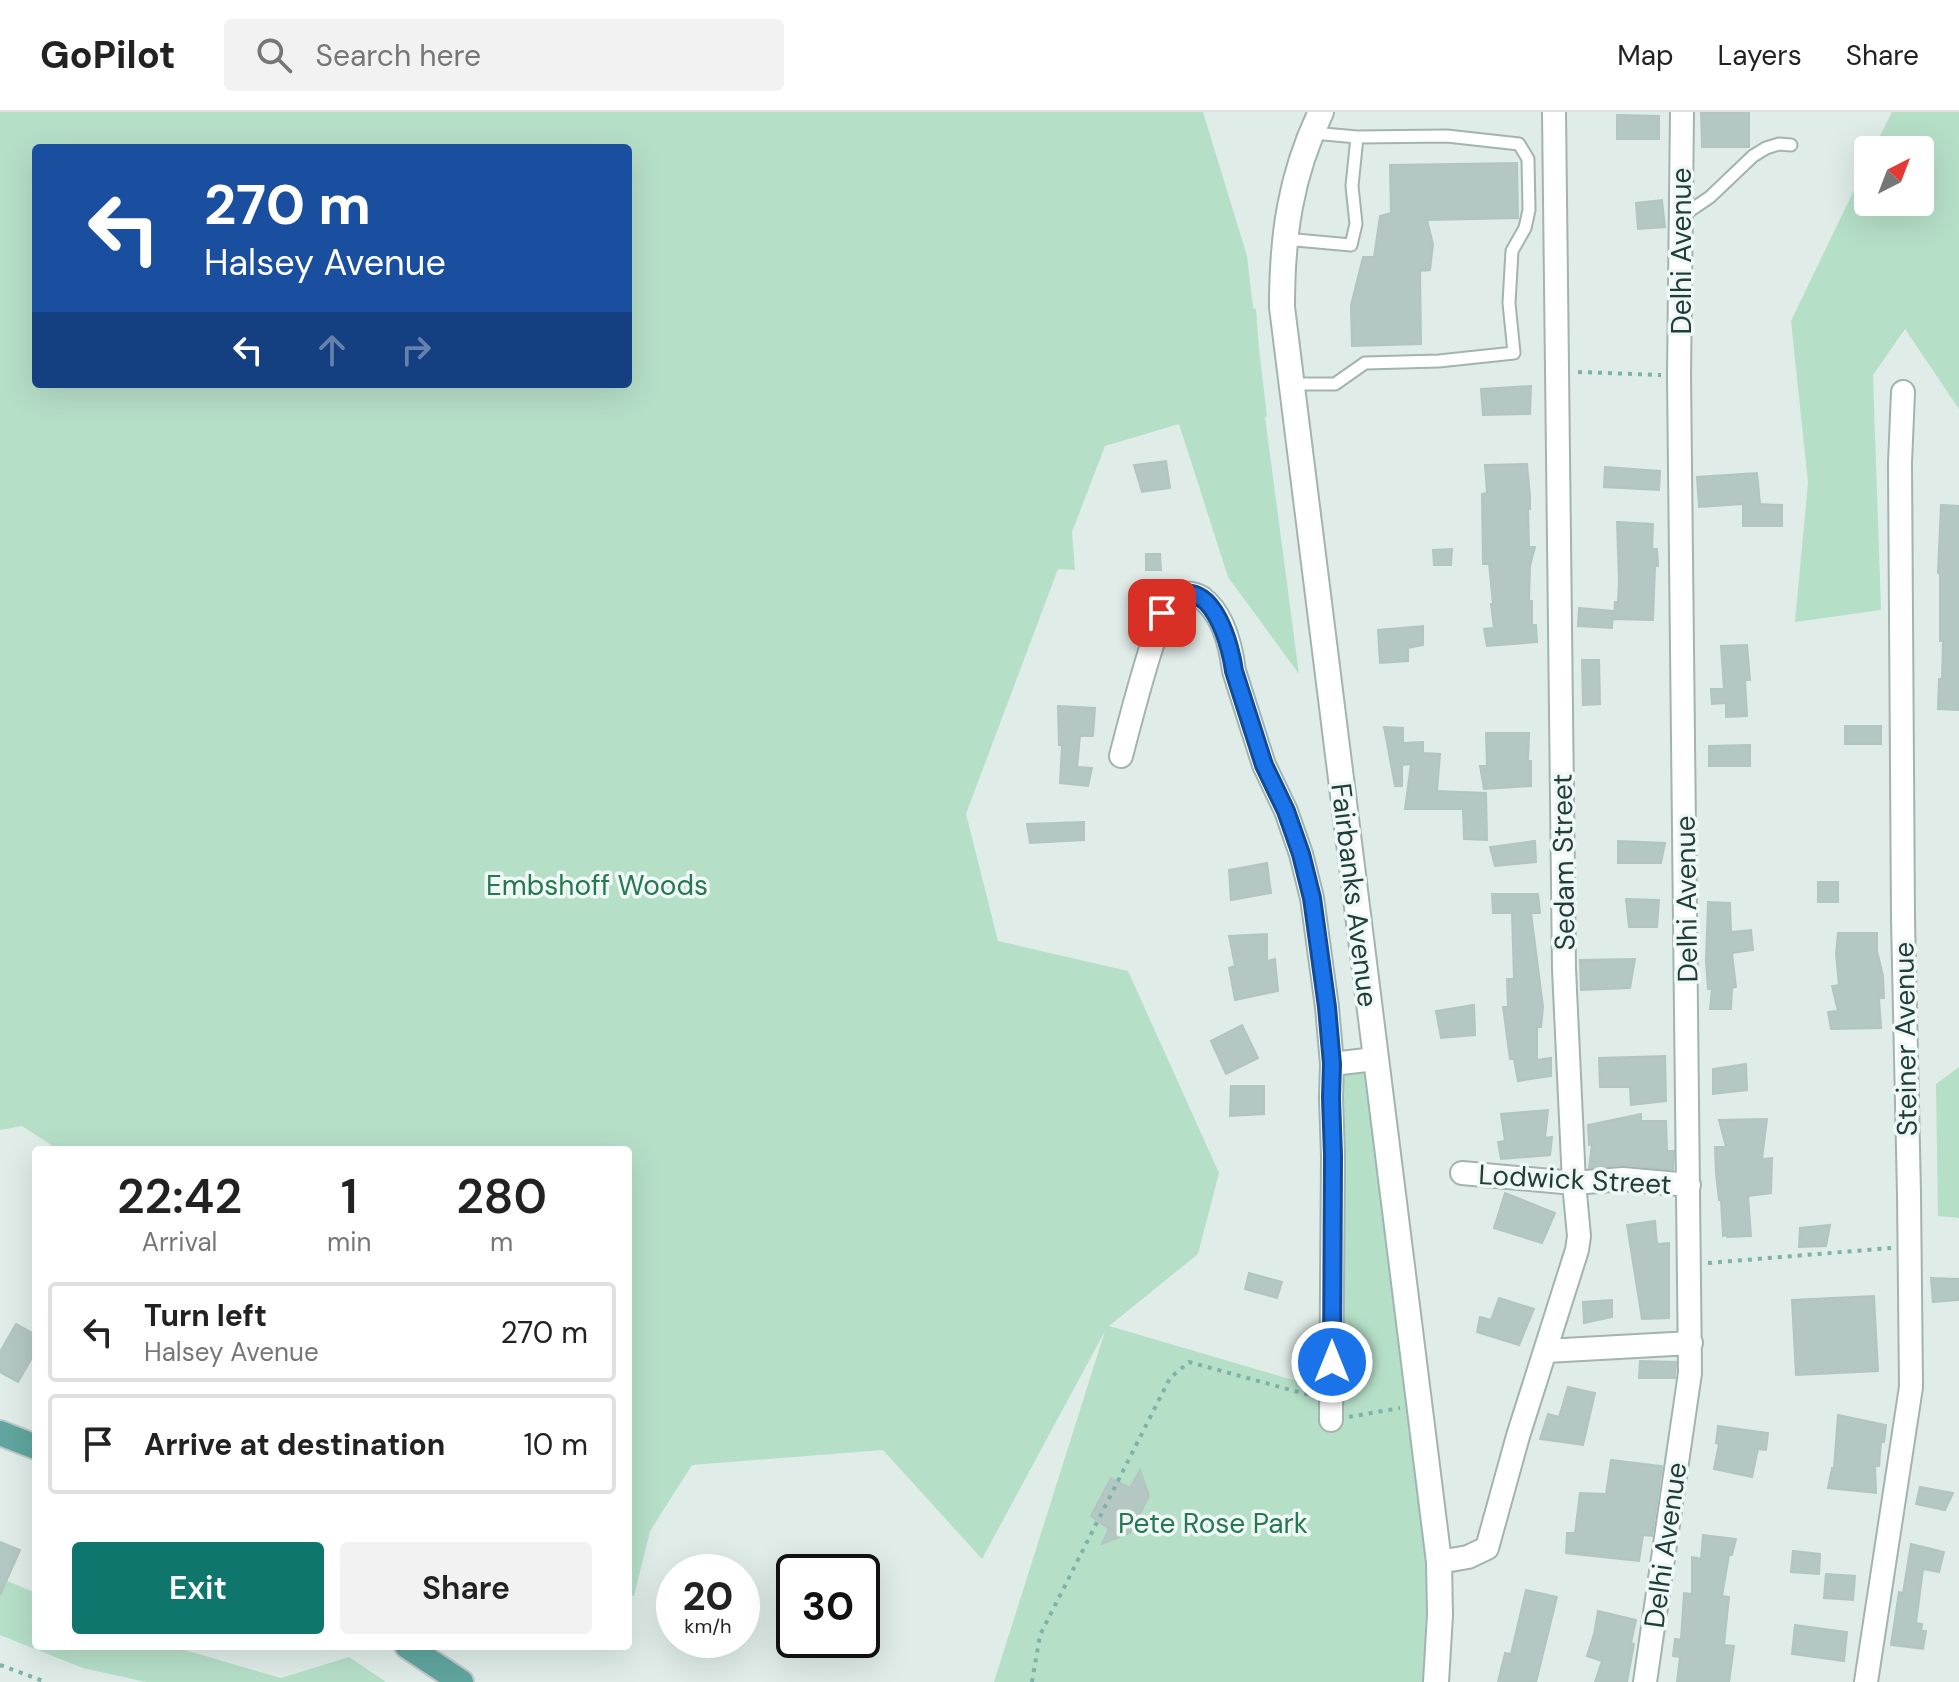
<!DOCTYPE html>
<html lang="en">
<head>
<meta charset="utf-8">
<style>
	:root { --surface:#fff; --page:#f2f2f2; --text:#222; --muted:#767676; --line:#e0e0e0; --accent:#0f766e }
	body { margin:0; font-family:"DM Sans",sans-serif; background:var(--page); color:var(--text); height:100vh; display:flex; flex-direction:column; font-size:30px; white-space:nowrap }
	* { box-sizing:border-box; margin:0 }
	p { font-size:26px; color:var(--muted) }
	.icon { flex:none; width:44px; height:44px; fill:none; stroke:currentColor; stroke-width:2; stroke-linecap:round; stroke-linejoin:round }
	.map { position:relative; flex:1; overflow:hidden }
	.panel { position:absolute; left:32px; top:1034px; width:600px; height:504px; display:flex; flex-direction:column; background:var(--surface); border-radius:8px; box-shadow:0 8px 32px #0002 }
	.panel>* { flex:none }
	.guide { position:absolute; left:32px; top:32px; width:600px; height:244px; border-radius:8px; box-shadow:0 8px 32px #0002; background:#1a4fa0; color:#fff; overflow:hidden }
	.needle { width:52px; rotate:42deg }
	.tools { position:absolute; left:1854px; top:24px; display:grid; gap:16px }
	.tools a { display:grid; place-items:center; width:80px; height:80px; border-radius:8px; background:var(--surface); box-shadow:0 8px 32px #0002; font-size:40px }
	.speed { position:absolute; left:656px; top:1442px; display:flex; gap:16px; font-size:40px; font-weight:700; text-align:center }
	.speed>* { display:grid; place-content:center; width:104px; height:104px; border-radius:50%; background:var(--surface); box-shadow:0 8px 32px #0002; line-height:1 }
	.speed small { font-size:20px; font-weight:400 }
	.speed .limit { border:4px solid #111; border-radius:12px; background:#fff; color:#111 }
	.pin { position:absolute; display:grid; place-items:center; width:68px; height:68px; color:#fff; margin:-34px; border-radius:16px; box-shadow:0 4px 12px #0006 }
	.me { position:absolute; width:88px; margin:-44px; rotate:0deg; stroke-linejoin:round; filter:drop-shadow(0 0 6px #0008) }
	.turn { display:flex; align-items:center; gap:28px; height:168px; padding:0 40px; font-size:36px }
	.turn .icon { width:104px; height:104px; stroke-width:2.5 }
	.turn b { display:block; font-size:56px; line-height:68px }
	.lanes { display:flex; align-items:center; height:76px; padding:0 40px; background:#0003; justify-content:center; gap:40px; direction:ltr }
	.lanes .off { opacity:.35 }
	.eta { display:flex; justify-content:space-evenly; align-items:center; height:136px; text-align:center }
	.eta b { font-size:48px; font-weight:600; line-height:56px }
	.action { display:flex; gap:16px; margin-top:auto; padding:16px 40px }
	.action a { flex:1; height:92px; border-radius:8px; background:var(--accent); color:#fff; font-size:32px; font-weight:600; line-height:92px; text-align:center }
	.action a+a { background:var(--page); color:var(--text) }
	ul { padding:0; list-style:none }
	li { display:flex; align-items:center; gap:24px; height:100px; margin:0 16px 12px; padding:0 24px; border:4px solid var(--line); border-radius:8px }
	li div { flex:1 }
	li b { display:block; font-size:30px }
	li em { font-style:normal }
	header { display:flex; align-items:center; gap:48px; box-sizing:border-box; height:112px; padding:0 40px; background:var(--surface); border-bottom:2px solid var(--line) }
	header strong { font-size:38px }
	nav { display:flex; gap:44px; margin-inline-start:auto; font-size:28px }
	.search { width:560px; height:72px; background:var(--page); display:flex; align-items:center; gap:20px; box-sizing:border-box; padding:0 28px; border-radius:8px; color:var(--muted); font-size:30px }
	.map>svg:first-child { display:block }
</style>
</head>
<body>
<header>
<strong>GoPilot</strong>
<div class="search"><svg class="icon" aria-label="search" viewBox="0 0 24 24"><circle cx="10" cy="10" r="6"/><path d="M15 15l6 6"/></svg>Search here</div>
<nav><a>Map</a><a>Layers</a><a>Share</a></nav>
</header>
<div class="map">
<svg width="1959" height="1570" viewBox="0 0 1959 1570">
	<rect width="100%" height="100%" fill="#dfece8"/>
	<!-- green -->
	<path fill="#b6dfc8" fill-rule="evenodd" d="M 0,0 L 1203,0 L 1247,144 L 1253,196 L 1256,197 L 1259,237 L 1267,304 L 1265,305 L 1299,562 L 1228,465 L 1179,312 L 1105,334 L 1072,420 L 1075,458 L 1058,457 L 966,702 L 998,829 L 1128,859 L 1219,1061 L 1198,1142 L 1109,1214 L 1331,1279 L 1332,952 L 1375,947 L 1418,1293 L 1436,1570 L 994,1570 L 1105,1219 L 982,1447 L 883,1338 L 692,1353 L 650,1419 L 634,1484 L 628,1484 L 628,1038 L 59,1038 L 22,1014 L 0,1018 ZM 36,36 L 628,36 L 628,272 L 36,272 Z
		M 1892,0 L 1959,0 L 1959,297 L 1905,217 L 1873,263 L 1881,498 L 1795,510 L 1808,371 L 1791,209 L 1868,49 L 1868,90 L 1920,90 L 1920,38 L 1873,38 Z
		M 1959,955 L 1959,1106 L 1938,1104 L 1936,972 Z
		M 0,1466 L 36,1481 L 36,1534 L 171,1534 L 281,1566 L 349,1545 L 386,1570 L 146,1570 L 83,1556 L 0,1523 Z"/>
	<!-- building -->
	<path fill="#b4c7c2" stroke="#b1c6c1" stroke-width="2" d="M 1701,0 L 1749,0 L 1749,35 L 1702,35 Z
		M 1617,3 L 1659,4 L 1659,27 L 1617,27 Z
		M 1517,51 L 1518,106 L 1427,108 L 1433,132 L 1430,158 L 1420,159 L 1421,232 L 1352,234 L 1351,193 L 1363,145 L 1374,145 L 1380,104 L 1391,101 L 1390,53 Z
		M 1662,88 L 1665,115 L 1638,117 L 1636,91 Z
		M 1531,274 L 1530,302 L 1483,303 L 1481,277 Z
		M 1166,349 L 1170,376 L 1142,380 L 1134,353 Z
		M 1527,352 L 1530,384 L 1530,397 L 1528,397 L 1529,435 L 1535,435 L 1530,454 L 1529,489 L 1532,489 L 1532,513 L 1536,513 L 1537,530 L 1487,534 L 1484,517 L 1494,516 L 1491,492 L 1493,492 L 1489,452 L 1483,452 L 1482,382 L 1487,381 L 1485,353 Z
		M 1605,355 L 1660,359 L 1659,378 L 1604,375 Z
		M 1757,361 L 1760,392 L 1782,393 L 1782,414 L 1743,414 L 1743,392 L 1699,395 L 1697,365 Z
		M 1941,393 L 1959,394 L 1959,598 L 1938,597 L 1939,567 L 1942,567 L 1943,529 L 1940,529 L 1940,462 L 1938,461 Z
		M 1617,410 L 1653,412 L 1652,437 L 1657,437 L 1658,454 L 1655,454 L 1653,508 L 1614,507 L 1615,490 L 1618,490 L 1619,467 Z
		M 1452,437 L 1451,453 L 1434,453 L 1433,438 Z
		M 1146,442 L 1160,442 L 1161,458 L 1146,458 Z
		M 1579,496 L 1613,499 L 1612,516 L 1578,514 Z
		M 1423,514 L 1423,533 L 1408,536 L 1408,549 L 1380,551 L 1378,518 Z
		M 1747,533 L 1750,568 L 1745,568 L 1747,604 L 1726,605 L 1726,591 L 1712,592 L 1711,577 L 1724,577 L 1721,534 Z
		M 1582,548 L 1599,548 L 1600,592 L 1583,593 Z
		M 1058,594 L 1095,596 L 1093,624 L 1080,624 L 1077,655 L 1092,656 L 1088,674 L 1060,671 L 1062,633 L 1059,633 Z
		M 1845,614 L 1881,614 L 1881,632 L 1845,632 Z
		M 1384,615 L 1403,616 L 1403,631 L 1423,630 L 1423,641 L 1440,642 L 1437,679 L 1486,681 L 1487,728 L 1464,727 L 1463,697 L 1405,697 L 1411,652 L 1402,653 L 1402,674 L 1395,674 Z
		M 1486,621 L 1529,621 L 1528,649 L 1531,649 L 1531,674 L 1484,677 L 1480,654 L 1487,654 Z
		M 1750,633 L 1750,654 L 1709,654 L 1709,634 Z
		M 1084,710 L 1084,728 L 1030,731 L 1027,712 Z
		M 1535,729 L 1536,750 L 1495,754 L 1490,735 Z
		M 1618,729 L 1665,731 L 1661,751 L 1618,751 Z
		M 1267,751 L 1271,781 L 1231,788 L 1229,758 Z
		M 1818,770 L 1838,770 L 1838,790 L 1818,790 Z
		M 1492,782 L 1538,782 L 1540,801 L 1531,801 L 1543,895 L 1541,915 L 1537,915 L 1537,948 L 1551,946 L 1551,964 L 1518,969 L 1514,947 L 1510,947 L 1503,895 L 1508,895 L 1507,867 L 1514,867 L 1512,801 L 1493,801 Z
		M 1626,787 L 1659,788 L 1657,815 L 1629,815 Z
		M 1708,790 L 1730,791 L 1731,820 L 1751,818 L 1753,838 L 1732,841 L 1736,875 L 1732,876 L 1731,897 L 1710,897 L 1712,877 L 1708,877 L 1706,849 Z
		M 1838,821 L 1877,821 L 1877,839 L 1883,864 L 1884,886 L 1879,886 L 1881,916 L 1831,917 L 1828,900 L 1838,899 L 1832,874 L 1839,873 L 1836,842 Z
		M 1267,822 L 1267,849 L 1275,847 L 1278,879 L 1235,888 L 1229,856 L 1235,854 L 1229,824 Z
		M 1635,847 L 1630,876 L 1581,878 L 1580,848 Z
		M 1474,893 L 1475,923 L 1441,926 L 1436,899 Z
		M 1242,913 L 1258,946 L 1226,962 L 1211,929 Z
		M 1665,944 L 1666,989 L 1631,993 L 1630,975 L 1600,975 L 1599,946 Z
		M 1746,952 L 1747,978 L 1713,982 L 1713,957 Z
		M 1231,974 L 1264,974 L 1264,1002 L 1230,1004 Z
		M 1548,998 L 1545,1026 L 1552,1025 L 1550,1043 L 1501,1047 L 1498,1030 L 1505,1029 L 1501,1002 Z
		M 1641,1002 L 1641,1009 L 1666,1009 L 1667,1039 L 1674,1039 L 1673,1058 L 1624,1053 L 1589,1056 L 1592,1032 L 1589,1033 L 1588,1013 Z
		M 1767,1007 L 1762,1047 L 1772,1046 L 1771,1081 L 1748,1084 L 1751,1124 L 1727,1125 L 1727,1123 L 1723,1124 L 1721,1088 L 1719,1088 L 1716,1061 L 1715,1035 L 1726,1035 L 1719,1008 Z
		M 1505,1081 L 1555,1101 L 1542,1131 L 1494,1116 Z
		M 1655,1109 L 1657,1132 L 1669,1131 L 1669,1206 L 1642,1207 L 1627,1113 Z
		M 1830,1113 L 1826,1134 L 1799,1135 L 1800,1116 Z
		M 1249,1161 L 1282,1170 L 1277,1186 L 1245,1177 Z
		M 1931,1166 L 1959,1167 L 1959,1188 L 1933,1190 Z
		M 1874,1184 L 1878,1259 L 1796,1263 L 1792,1188 Z
		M 1499,1186 L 1534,1197 L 1519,1233 L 1477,1220 L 1480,1205 L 1491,1208 Z
		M 1612,1188 L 1612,1205 L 1584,1211 L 1583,1190 Z
		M 16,1212 L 36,1223 L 36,1239 L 18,1270 L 0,1260 L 0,1240 Z
		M 1640,1249 L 1676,1250 L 1675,1266 L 1639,1266 Z
		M 1568,1275 L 1595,1281 L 1583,1333 L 1540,1327 L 1548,1302 L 1559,1305 Z
		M 1838,1303 L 1886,1313 L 1884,1330 L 1881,1330 L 1879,1354 L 1875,1354 L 1876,1381 L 1828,1376 L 1832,1356 L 1834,1356 Z
		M 1718,1314 L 1768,1321 L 1766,1338 L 1758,1337 L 1752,1365 L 1714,1357 L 1719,1332 L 1716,1331 Z
		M 1611,1348 L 1662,1354 L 1652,1424 L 1643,1423 L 1639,1449 L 1566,1441 L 1567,1421 L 1575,1421 L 1580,1381 L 1606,1382 Z
		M 1140,1358 L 1149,1384 L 1130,1421 L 1102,1432 L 1109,1417 L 1091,1404 L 1111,1366 L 1130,1376 Z
		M 1920,1375 L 1953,1381 L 1945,1398 L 1916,1392 Z
		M 1703,1423 L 1736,1427 L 1732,1443 L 1729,1443 L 1722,1484 L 1729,1485 L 1724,1533 L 1734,1534 L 1729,1570 L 1677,1570 L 1680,1545 L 1673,1544 L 1675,1527 L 1681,1528 L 1684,1481 L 1692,1482 L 1692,1445 L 1701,1447 Z
		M 0,1430 L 20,1438 L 0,1483 Z
		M 1911,1432 L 1944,1440 L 1939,1460 L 1923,1457 L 1916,1511 L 1922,1512 L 1921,1519 L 1926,1519 L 1923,1537 L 1891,1533 L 1899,1480 L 1903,1481 Z
		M 1793,1439 L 1820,1442 L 1819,1462 L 1791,1460 Z
		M 1826,1462 L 1855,1464 L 1853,1488 L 1824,1486 Z
		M 1526,1478 L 1557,1485 L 1536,1570 L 1498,1570 L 1505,1541 L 1511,1542 Z
		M 1598,1499 L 1636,1508 L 1631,1531 L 1634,1532 L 1627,1570 L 1595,1570 L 1602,1549 L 1587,1544 L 1594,1522 Z
		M 1795,1513 L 1847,1520 L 1844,1549 L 1792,1542 Z"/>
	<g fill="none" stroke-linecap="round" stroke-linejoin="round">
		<defs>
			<path id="service" d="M 1682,104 L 1710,85 L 1753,44 L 1766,36 L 1779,32 L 1791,33
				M 1285,127 L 1351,133 L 1356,112 L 1352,74 L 1357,25
				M 1292,272 L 1335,272 L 1365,251 L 1439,249 L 1514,241 L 1509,191 L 1512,139 L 1525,116 L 1529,98 L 1528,47 L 1519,32 L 1447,24 L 1357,25 L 1313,21"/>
			<path id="minor" d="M 1121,644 C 1131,605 1141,567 1153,530 C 1157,517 1159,500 1168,489 C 1177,480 1192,479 1202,486 C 1223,502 1231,535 1234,559 L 1264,653 L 1286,699 L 1301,742 L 1312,786 L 1327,895 L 1332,952 L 1331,986 L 1333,1044 L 1331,1308
				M 1332,952 L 1375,947
				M 1462,1061 L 1574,1071 L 1623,1067 L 1689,1073
				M 1546,1239 L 1691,1231
				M 1439,1450 L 1468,1445 L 1487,1436 L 1518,1324 L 1577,1138 L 1579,1124 L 1574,1071 L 1564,857 L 1554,0
				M 1645,1570 L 1690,1261 L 1679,264 L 1682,0
				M 1866,1570 L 1911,1275 L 1909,1082 L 1903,807 L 1900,351 L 1903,280"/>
			<path id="tertiary" d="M 1321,0 C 1290,64 1282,125 1282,195 L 1439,1450 L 1440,1503 L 1436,1570"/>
			<path id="primary" d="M 0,1321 L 36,1335
				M 407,1534 L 461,1570"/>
		</defs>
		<!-- service casing -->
		<use href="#service" stroke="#a2b4b0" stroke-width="15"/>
		<!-- minor casing -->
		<use href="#minor" stroke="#a2b4b0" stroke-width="26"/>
		<!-- tertiary casing -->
		<use href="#tertiary" stroke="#a2b4b0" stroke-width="28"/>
		<!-- primary casing -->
		<use href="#primary" stroke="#c0c9c8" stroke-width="28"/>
		<!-- path -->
		<path stroke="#7db2aa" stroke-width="4" stroke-dasharray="4 6" stroke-linecap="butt" d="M 1578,260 L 1661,263
			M 1708,1151 L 1891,1136
			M 1349,1305 L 1400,1296
			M 0,1553 L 46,1570
			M 1032,1570 L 1040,1523 L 1170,1266 L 1189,1250 L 1313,1284"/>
		<!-- service -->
		<use href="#service" stroke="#fff" stroke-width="11"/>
		<!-- minor -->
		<use href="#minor" stroke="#fff" stroke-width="22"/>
		<!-- tertiary -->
		<use href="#tertiary" stroke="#fff" stroke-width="24"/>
		<!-- primary -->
		<use href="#primary" stroke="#60a59f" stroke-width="24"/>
	</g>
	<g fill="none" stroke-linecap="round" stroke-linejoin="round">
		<defs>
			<path id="route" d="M 1162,501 C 1166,492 1170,486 1179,483 C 1214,471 1231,535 1234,559 L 1264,653 L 1286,699 L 1301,742 L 1312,786 L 1327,895 L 1332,952 L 1331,986 L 1333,1044 L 1332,1250"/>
		</defs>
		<!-- route casing -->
		<use href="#route" stroke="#114b97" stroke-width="20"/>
		<!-- route -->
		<use href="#route" stroke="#1a73e8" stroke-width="14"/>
	</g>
	<g text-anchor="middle" stroke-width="7" stroke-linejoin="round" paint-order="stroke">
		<!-- street labels -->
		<g font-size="28" fill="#1f3d3a" stroke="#f0f8f5">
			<text transform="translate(1681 139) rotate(-90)" y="10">Delhi Avenue</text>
			<text transform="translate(1563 750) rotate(-91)" y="10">Sedam Street</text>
			<text transform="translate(1355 783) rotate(83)" y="10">Fairbanks Avenue</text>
			<text transform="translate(1686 787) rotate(-91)" y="10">Delhi Avenue</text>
			<text transform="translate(1905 927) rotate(-91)" y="10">Steiner Avenue</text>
			<text transform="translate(1575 1067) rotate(3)" y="10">Lodwick Street</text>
			<text transform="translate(1665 1433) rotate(-82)" y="10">Delhi Avenue</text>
		</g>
		<!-- park labels -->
		<g font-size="28" fill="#257853" stroke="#f0f8f5">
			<text x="597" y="783">Embshoff Woods</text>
			<text x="1213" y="1421">Pete Rose Park</text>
		</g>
	</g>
</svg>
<div class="tools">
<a><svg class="needle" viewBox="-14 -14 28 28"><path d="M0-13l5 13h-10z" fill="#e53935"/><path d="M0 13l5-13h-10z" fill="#767676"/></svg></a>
</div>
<div class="speed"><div>20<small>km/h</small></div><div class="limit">30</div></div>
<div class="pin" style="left:1162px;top:501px;background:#d93025"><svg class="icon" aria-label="arrive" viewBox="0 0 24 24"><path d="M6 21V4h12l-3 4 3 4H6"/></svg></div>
<svg class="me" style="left:1332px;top:1250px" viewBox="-20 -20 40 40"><circle r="17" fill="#1a73e8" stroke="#fff" stroke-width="3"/><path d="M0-11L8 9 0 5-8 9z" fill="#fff"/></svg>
<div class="guide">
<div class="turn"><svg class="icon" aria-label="left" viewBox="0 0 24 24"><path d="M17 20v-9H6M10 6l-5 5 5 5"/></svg><div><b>270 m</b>Halsey Avenue</div></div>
<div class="lanes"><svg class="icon" aria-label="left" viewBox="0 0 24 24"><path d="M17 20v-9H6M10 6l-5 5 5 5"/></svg><svg class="icon off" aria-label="ahead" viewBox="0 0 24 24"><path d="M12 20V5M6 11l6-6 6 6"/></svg><svg class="icon off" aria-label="right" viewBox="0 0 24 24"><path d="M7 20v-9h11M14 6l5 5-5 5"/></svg></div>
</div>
<section class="panel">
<div class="eta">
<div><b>22:42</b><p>Arrival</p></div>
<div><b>1</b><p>min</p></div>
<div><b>280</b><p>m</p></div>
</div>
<ul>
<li><svg class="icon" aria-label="left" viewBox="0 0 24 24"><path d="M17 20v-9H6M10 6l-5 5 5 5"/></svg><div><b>Turn left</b><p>Halsey Avenue</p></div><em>270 m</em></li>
<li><svg class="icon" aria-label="arrive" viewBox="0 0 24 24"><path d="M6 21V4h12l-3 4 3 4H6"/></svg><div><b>Arrive at destination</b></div><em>10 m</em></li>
</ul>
<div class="action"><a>Exit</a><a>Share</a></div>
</section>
</div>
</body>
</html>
